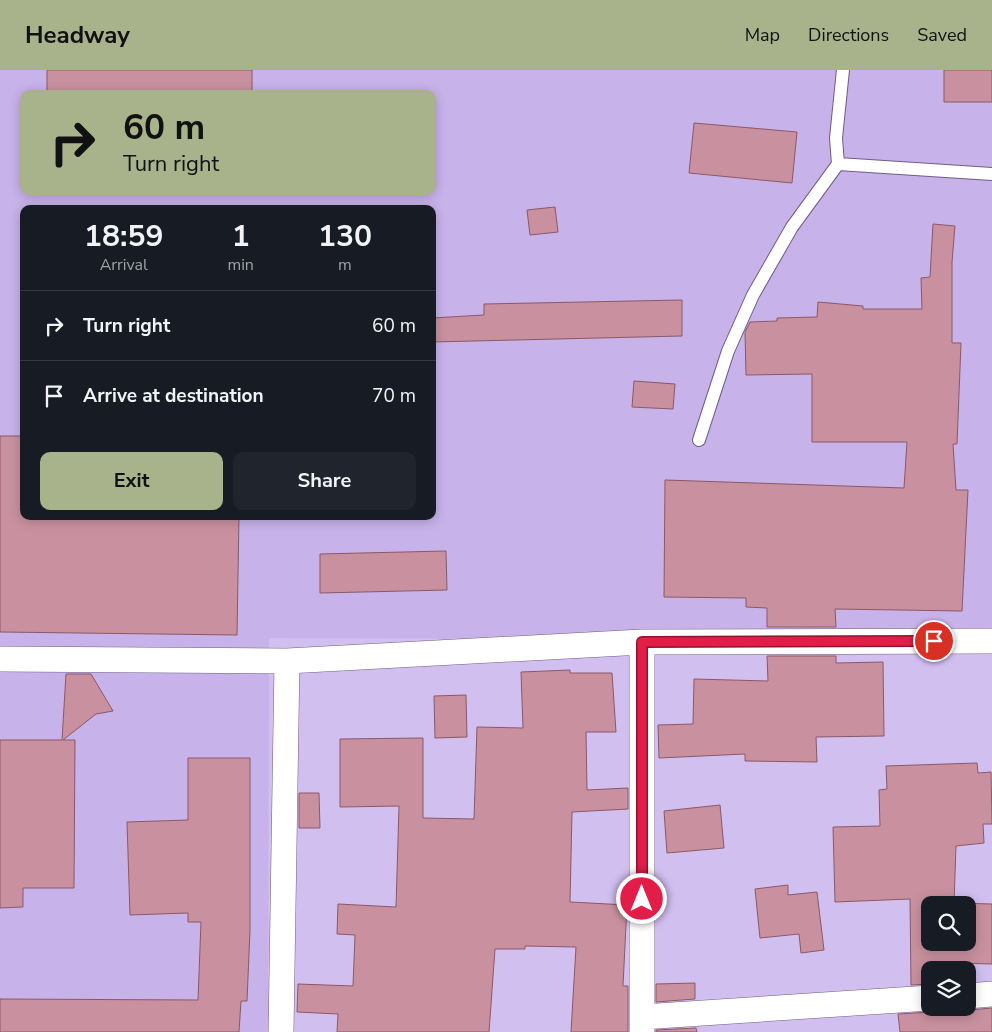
<!DOCTYPE html>
<html lang="en">
<head>
<meta charset="utf-8">
<style>
	:root { --surface:#171b24; --page:#20242c; --text:#f1f3f6; --muted:#9ea1a6; --line:#363941; --accent:#a8b28b }
	body { margin:0; font-family:"Nunito Sans",sans-serif; background:var(--page); color:var(--text); height:100vh; display:flex; flex-direction:column; font-size:19px; white-space:nowrap }
	* { box-sizing:border-box; margin:0 }
	p { font-size:16px; color:var(--muted) }
	.icon { flex:none; width:28px; height:28px; fill:none; stroke:currentColor; stroke-width:2; stroke-linecap:round; stroke-linejoin:round }
	.map { position:relative; flex:1; overflow:hidden }
	.panel { position:absolute; left:20px; top:135px; width:416px; height:315px; display:flex; flex-direction:column; background:var(--surface); border-radius:10px; box-shadow:0 2px 12px #0003 }
	.panel>* { flex:none }
	.banner { position:absolute; left:20px; top:20px; width:416px; height:105px; border-radius:10px; box-shadow:0 2px 12px #0003; background:#a8b28b; color:#111; overflow:hidden }
	.controls { position:absolute; left:921px; top:826px; display:grid; gap:10px }
	.controls a { display:grid; place-items:center; width:55px; height:55px; border-radius:10px; background:var(--surface); box-shadow:0 2px 12px #0003; font-size:25px }
	.pin { position:absolute; display:grid; place-items:center; width:42px; height:42px; color:#fff; margin:-21px; border:2px solid #fff; border-radius:50%; box-shadow:0 1px 5px #0007 }
	.me { position:absolute; width:55px; margin:-28px; rotate:0deg; stroke-linejoin:round; filter:drop-shadow(0 0 4px #0008) }
	.turn { display:flex; align-items:center; gap:18px; height:105px; padding:0 20px; font-size:22px }
	.turn .icon { width:65px; height:65px; stroke-width:2.5 }
	.turn b { display:block; font-size:35px; line-height:42px }
	.eta { display:flex; justify-content:space-evenly; align-items:center; height:85px; text-align:center }
	.eta b { font-size:30px; font-weight:700; line-height:35px }
	.action { display:flex; gap:10px; margin-top:auto; padding:10px 20px }
	.action a { flex:1; height:58px; border-radius:10px; background:var(--accent); color:#111; font-size:20px; font-weight:700; line-height:58px; text-align:center }
	.action a+a { background:var(--page); color:var(--text) }
	ul { padding:0; list-style:none }
	li { display:flex; align-items:center; gap:15px; height:70px; padding:0 20px; border-top:1px solid var(--line) }
	li div { flex:1 }
	li b { display:block; font-size:19px }
	li em { font-style:normal }
	header { display:flex; align-items:center; gap:30px; box-sizing:border-box; height:70px; padding:0 25px; background:var(--accent); color:#111 }
	header strong { font-size:24px }
	nav { display:flex; gap:28px; margin-inline-start:auto; font-size:18px }
	.map>svg:first-child { display:block }
</style>
</head>
<body>
<header>
<strong>Headway</strong>
<nav><a>Map</a><a>Directions</a><a>Saved</a></nav>
</header>
<div class="map">
<svg width="992" height="962" viewBox="0 0 992 962">
	<rect width="100%" height="100%" fill="#d1bff0"/>
	<!-- built -->
	<path fill="#c7b2ea" fill-rule="evenodd" d="M 0,0 L 992,0 L 992,570 L 269,568 L 268,962 L 0,962 ZM 24,24 L 432,24 L 432,121 L 24,121 ZM 24,139 L 432,139 L 432,446 L 24,446 Z"/>
	<!-- building -->
	<path fill="#c9919f" stroke="#8c5866" fill-rule="evenodd" d="M 47,0 L 252,0 L 252,24 L 47,24 Z
		M 944,0 L 992,0 L 992,32 L 944,32 Z
		M 694,53 L 797,62 L 792,113 L 689,103 Z
		M 555,137 L 558,162 L 530,165 L 527,140 Z
		M 933,154 L 955,156 L 952,192 L 952,273 L 961,273 L 957,374 L 953,374 L 956,420 L 968,420 L 962,541 L 835,539 L 836,557 L 767,557 L 767,538 L 746,537 L 746,528 L 664,527 L 665,410 L 904,418 L 907,372 L 812,372 L 812,304 L 746,305 L 745,262 L 750,252 L 777,251 L 777,248 L 817,247 L 818,232 L 863,236 L 863,239 L 922,239 L 921,208 L 930,207 Z
		M 682,230 L 682,266 L 432,272 L 432,248 L 484,245 L 484,234 Z
		M 634,311 L 675,314 L 673,339 L 632,337 Z
		M 0,366 L 24,366 L 24,446 L 239,446 L 237,565 L 0,562 Z
		M 446,481 L 447,520 L 320,523 L 320,484 Z
		M 767,586 L 836,586 L 836,593 L 883,592 L 884,666 L 816,667 L 817,692 L 745,691 L 745,684 L 659,688 L 658,655 L 693,654 L 694,609 L 768,611 Z
		M 570,600 L 570,603 L 612,603 L 616,662 L 586,662 L 587,720 L 628,718 L 628,739 L 572,742 L 570,832 L 627,835 L 623,916 L 628,916 L 628,962 L 571,962 L 576,877 L 525,876 L 525,879 L 495,879 L 489,962 L 337,962 L 338,944 L 297,942 L 298,914 L 353,916 L 355,865 L 337,864 L 338,834 L 396,837 L 399,736 L 340,737 L 340,669 L 423,668 L 423,748 L 474,749 L 477,657 L 523,658 L 521,602 Z
		M 66,604 L 91,604 L 113,641 L 96,644 L 63,670 L 75,670 L 74,818 L 23,818 L 23,837 L 0,838 L 0,670 L 62,670 Z
		M 466,625 L 467,667 L 435,668 L 434,626 Z
		M 188,688 L 250,688 L 250,860 L 247,931 L 241,931 L 239,962 L 0,962 L 0,929 L 198,930 L 201,852 L 188,852 L 188,843 L 130,845 L 127,752 L 188,750 Z
		M 977,693 L 978,703 L 991,702 L 992,754 L 983,754 L 984,773 L 956,776 L 954,833 L 992,834 L 992,894 L 952,893 L 953,900 L 930,900 L 930,914 L 911,915 L 910,829 L 835,832 L 833,757 L 880,756 L 879,720 L 887,719 L 886,696 ZM 930,835 L 968,835 L 968,872 L 930,872 Z
		M 299,723 L 319,723 L 320,758 L 299,758 Z
		M 720,735 L 724,778 L 667,783 L 664,741 Z
		M 788,815 L 788,825 L 817,822 L 824,880 L 801,883 L 799,864 L 760,868 L 755,819 Z
		M 695,913 L 695,929 L 656,932 L 656,914 Z
		M 940,938 L 969,940 L 992,938 L 992,962 L 900,962 L 898,944 L 931,942 Z
		M 696,958 L 697,962 L 656,962 L 656,960 Z"/>
	<g fill="none" stroke-linecap="round" stroke-linejoin="round">
		<defs>
			<path id="lane" d="M 838,94 L 992,104
				M 699,370 L 728,281 L 753,225 L 792,157 L 838,94 L 836,68 L 843,0"/>
			<path id="street" d="M 642,572 L 642,962
				M 0,589 L 287,591 L 642,572 L 992,571
				M 968,926 L 992,924
				M 642,947 L 930,928
				M 281,962 L 287,591"/>
		</defs>
		<!-- lane casing -->
		<use href="#lane" stroke="#6e5d89" stroke-width="14"/>
		<!-- street casing -->
		<use href="#street" stroke="#6e5d89" stroke-width="26"/>
		<!-- lane -->
		<use href="#lane" stroke="#fff" stroke-width="12"/>
		<!-- street -->
		<use href="#street" stroke="#fff" stroke-width="25"/>
	</g>
	<g fill="none" stroke-linecap="round" stroke-linejoin="round">
		<defs>
			<path id="route" d="M 642,829 L 642,572 L 934,571"/>
		</defs>
		<!-- route casing -->
		<use href="#route" stroke="#92132f" stroke-width="12"/>
		<!-- route -->
		<use href="#route" stroke="#e11d48" stroke-width="9"/>
	</g>
</svg>
<div class="controls">
<a><svg class="icon" aria-label="search" viewBox="0 0 24 24"><circle cx="10" cy="10" r="6"/><path d="M15 15l6 6"/></svg></a>
<a><svg class="icon" aria-label="layers" viewBox="0 0 24 24"><path d="M12 4l9 5-9 5-9-5zM3 14l9 5 9-5"/></svg></a>
</div>
<div class="pin" style="left:934px;top:571px;background:#d93025"><svg class="icon" aria-label="arrive" viewBox="0 0 24 24"><path d="M6 21V4h12l-3 4 3 4H6"/></svg></div>
<svg class="me" style="left:642px;top:829px" viewBox="-20 -20 40 40"><circle r="17" fill="#e11d48" stroke="#fff" stroke-width="3"/><path d="M0-11L8 9 0 5-8 9z" fill="#fff"/></svg>
<div class="banner">
<div class="turn"><svg class="icon" aria-label="right" viewBox="0 0 24 24"><path d="M7 20v-9h11M14 6l5 5-5 5"/></svg><div><b>60 m</b>Turn right</div></div>
</div>
<section class="panel">
<div class="eta">
<div><b>18:59</b><p>Arrival</p></div>
<div><b>1</b><p>min</p></div>
<div><b>130</b><p>m</p></div>
</div>
<ul>
<li><svg class="icon" aria-label="right" viewBox="0 0 24 24"><path d="M7 20v-9h11M14 6l5 5-5 5"/></svg><div><b>Turn right</b></div><em>60 m</em></li>
<li><svg class="icon" aria-label="arrive" viewBox="0 0 24 24"><path d="M6 21V4h12l-3 4 3 4H6"/></svg><div><b>Arrive at destination</b></div><em>70 m</em></li>
</ul>
<div class="action"><a>Exit</a><a>Share</a></div>
</section>
</div>
</body>
</html>
